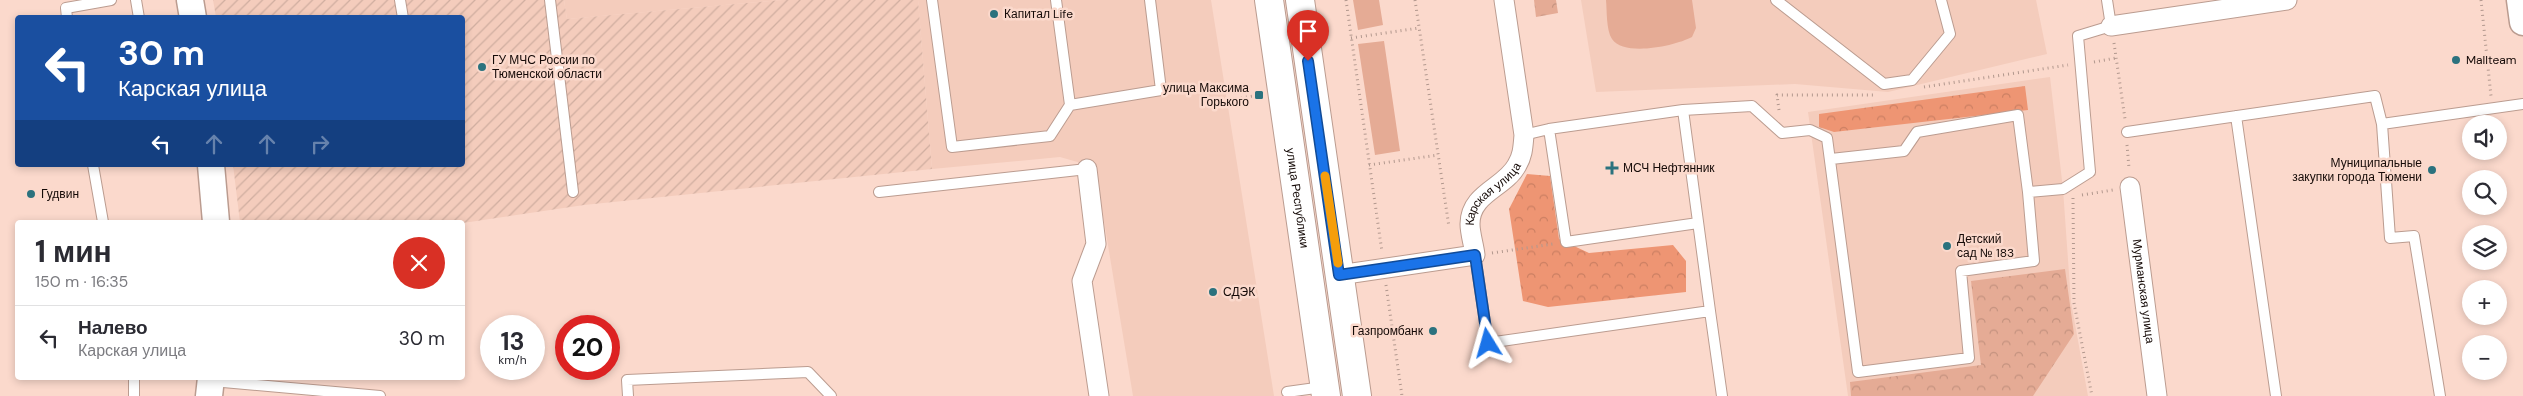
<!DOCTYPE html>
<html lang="ru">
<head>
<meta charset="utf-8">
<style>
	:root { --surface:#fff; --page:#f7f7f7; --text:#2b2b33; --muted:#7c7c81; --line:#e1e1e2 }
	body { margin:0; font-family:"DM Sans",sans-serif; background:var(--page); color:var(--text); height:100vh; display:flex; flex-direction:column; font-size:19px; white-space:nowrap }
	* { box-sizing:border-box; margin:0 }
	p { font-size:16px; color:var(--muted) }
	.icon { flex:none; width:28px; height:28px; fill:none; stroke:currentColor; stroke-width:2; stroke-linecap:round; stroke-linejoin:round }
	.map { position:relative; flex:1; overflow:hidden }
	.drawer { position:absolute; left:15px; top:220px; width:450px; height:160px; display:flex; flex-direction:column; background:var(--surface); border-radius:5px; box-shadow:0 2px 8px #0003 }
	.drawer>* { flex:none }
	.banner { position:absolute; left:15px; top:15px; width:450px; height:152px; border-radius:5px; box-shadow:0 2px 8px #0003; background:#1a4fa0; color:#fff; overflow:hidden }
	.controls { position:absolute; left:2462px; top:115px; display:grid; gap:10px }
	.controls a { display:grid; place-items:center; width:45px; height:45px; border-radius:50%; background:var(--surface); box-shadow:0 2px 8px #0003; font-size:25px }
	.speed { position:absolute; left:480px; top:315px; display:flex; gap:10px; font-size:25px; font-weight:700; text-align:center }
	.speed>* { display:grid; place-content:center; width:65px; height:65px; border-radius:50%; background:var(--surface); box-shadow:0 2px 8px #0003; line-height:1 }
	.speed small { font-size:12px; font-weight:400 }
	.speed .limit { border:8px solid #d22; background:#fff; color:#111 }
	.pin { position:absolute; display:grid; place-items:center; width:42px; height:42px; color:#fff; margin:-51px -21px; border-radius:50% 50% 50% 0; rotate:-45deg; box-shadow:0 0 5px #0007 }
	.pin .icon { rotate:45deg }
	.me { position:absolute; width:55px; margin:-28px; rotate:352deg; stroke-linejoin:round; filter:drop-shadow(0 0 4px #0008) }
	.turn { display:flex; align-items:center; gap:18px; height:105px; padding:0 20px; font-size:22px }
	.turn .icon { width:65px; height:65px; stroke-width:2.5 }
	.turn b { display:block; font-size:35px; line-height:42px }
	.lanes { display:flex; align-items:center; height:48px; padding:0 20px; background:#0003; justify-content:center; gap:25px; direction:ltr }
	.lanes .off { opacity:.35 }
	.round { display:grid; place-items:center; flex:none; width:52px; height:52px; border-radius:26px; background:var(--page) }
	.overview { display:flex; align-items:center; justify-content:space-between; height:85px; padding:0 20px }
	h1 { font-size:30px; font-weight:700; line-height:38px }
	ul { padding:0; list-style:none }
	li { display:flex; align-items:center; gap:15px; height:65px; padding:0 20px; border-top:1px solid var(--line) }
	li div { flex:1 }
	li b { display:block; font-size:19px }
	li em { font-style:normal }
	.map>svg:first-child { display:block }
</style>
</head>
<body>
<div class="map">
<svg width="2523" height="396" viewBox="0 0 2523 396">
	<defs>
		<pattern id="industrial-furrows" width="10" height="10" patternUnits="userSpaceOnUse" patternTransform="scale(1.25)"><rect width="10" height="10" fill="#f4ccbc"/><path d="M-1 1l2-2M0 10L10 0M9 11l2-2" fill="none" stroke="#d0aea0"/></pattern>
		<pattern id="forest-crowns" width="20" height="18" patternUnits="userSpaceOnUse" patternTransform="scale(1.25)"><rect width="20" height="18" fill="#ee9573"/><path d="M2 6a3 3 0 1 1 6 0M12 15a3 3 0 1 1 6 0" fill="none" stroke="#cb7f62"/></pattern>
		<pattern id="park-crowns" width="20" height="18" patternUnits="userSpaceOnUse" patternTransform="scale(1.25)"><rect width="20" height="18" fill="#e5ab95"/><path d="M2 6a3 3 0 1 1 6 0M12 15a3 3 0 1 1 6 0" fill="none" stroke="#c4927f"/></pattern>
	</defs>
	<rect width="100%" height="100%" fill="#fbd9cc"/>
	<!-- built -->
	<path fill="#f4ccbc" d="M 564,0 L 782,0 L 567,19 Z
		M 918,0 L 1211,0 L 1274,396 L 1133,396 L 1095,167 L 1060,157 L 932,169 Z
		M 1581,0 L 2036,0 L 2047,54 L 1888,92 L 1795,84 L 1596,92 Z
		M 2050,77 L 2063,189 L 2071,302 L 2088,396 L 1848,396 L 1808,112 Z"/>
	<!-- industrial -->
	<path fill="url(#industrial-furrows)" d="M 213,0 L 564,0 L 567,19 L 782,0 L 918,0 L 932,169 L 584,205 L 463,223 L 240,222 L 233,165 L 462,165 L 462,18 L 216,17 Z"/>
	<!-- green -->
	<path fill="#e5ab95" d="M 1353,0 L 1379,0 L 1383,25 L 1358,30 Z
		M 1606,0 L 1692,0 L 1696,28 L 1692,37 C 1675,46 1624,57 1612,39 C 1606,30 1607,10 1606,0 Z
		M 1384,41 L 1400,151 L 1375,155 L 1358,44 Z"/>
	<!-- forest -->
	<path fill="url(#forest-crowns)" d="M 2025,86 L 2028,110 L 1834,132 L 1819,127 L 1819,114 Z
		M 1527,174 L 1550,176 L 1559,239 L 1589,253 L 1673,245 L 1686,261 L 1686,292 L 1548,307 L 1523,301 L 1509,209 Z"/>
	<!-- park -->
	<path fill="url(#park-crowns)" d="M 1534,0 L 1556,0 L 1558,13 L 1536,17 Z
		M 2065,269 L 2074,334 L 2033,396 L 1851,396 L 1850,382 L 1981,365 L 1971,281 Z"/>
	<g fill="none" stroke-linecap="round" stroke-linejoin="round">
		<defs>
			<path id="lane" d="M 136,0 L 139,18
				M 400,0 L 403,18
				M 550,0 L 573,192
				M 932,0 L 952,147 L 1050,136 L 1070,105 L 1161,90 L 1150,0
				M 1056,0 L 1070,105
				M 1776,0 L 1884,84 L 1912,80 L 1950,34 L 1941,0
				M 67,18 L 66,8 L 111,0
				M 1683,110 L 1752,106 L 1782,133 L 1810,130 L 1827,138 L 1858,372 L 1969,358 L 1961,271 L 2034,261 L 2028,192 L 2018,115 L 1917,132 L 1904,151 L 1831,159
				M 2236,116 L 2276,396
				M 2382,124 L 2523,104
				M 1549,129 L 1566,242 L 1698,223
				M 2127,132 L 2375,96 L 2382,124 L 2390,238 L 2414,236 L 2440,396
				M 1524,135 L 1549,129 L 1683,110 L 1710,311
				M 93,165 L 103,222
				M 879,192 L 1087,169
				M 2028,192 L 2063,189 L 2090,172 L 2078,36 L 2111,26 L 2107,0
				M 1475,255 L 1488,343 L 1710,311 L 1722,396
				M 134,378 L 134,396
				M 212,381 L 380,396
				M 1287,392 L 1323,387
				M 628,396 L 627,380 L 808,372 L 831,396"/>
			<g id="street">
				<path d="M 2111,26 L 2287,0"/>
				<path d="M 1087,169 L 1096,244 L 1082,281 L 1099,396"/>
				<path id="s1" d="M 2130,187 L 2157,396"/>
				<path id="s2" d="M 1339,275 L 1475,255 C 1474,245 1470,234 1470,224 C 1470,193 1505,188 1517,165 C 1523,155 1523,146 1524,135 L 1504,0"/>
			</g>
			<path id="secondary" d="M 190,0 L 193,18
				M 2520,0 L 2523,22
				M 211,165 L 216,222
				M 209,396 L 211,378"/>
			<g id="primary">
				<path id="s3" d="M 1269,0 L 1326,396"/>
				<path d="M 1300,0 L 1357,396"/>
			</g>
		</defs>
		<!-- lane casing -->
		<use href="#lane" stroke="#bb9c90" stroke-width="12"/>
		<!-- street casing -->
		<use href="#street" stroke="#bb9c90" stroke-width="21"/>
		<!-- secondary casing -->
		<use href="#secondary" stroke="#bb9c90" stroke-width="29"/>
		<!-- primary casing -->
		<use href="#primary" stroke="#bb9c90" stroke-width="30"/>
		<!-- path -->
		<path stroke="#b2988e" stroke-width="3" stroke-dasharray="1 4" stroke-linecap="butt" d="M 1346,0 L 1382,252
			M 1415,0 L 1449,227
			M 2481,0 L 2491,96
			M 1351,38 L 1419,28
			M 2114,43 L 2125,119
			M 2094,62 L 2116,58
			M 1924,87 L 2068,65
			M 1241,98 L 1259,95
			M 1779,110 L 1777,95 L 1873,95
			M 2127,145 L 2129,168
			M 1369,165 L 1438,155
			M 2082,195 L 2113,190
			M 2073,198 L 2074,303 L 2092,396
			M 1492,253 L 1553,244
			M 1386,285 L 1402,396"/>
		<!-- lane -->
		<use href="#lane" stroke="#fff" stroke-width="10"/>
		<!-- street -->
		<use href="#street" stroke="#fff" stroke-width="19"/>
		<!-- secondary -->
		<use href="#secondary" stroke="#fff" stroke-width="26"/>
		<!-- primary -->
		<use href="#primary" stroke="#fff" stroke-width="28"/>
	</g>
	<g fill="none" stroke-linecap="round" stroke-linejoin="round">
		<defs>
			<path id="route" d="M 1308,61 L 1339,275 L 1475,255 L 1488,343"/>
		</defs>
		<!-- route casing -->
		<use href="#route" stroke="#114b97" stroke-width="12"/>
		<!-- route -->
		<use href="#route" stroke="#1a73e8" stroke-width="9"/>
		<!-- slow -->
		<path stroke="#f59e0b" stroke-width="9" d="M 1325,176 L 1338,263"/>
	</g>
	<!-- markers -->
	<g fill="#2b727e" stroke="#fbd9cc" stroke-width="2">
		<circle cx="994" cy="14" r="5"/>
		<circle cx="2456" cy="60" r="5"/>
		<circle cx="482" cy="67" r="5"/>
		<rect x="1254" y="90" width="10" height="10" rx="2.5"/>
		<path d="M1609.5 160.5h5v5h5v5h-5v5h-5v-5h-5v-5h5z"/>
		<circle cx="2432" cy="170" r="5"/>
		<circle cx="31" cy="194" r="5"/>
		<circle cx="1947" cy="246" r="5"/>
		<circle cx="1213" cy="292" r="5"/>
		<circle cx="1433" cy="331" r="5"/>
	</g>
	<g text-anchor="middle" stroke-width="5" stroke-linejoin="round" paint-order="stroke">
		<!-- poi labels -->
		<g font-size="12" fill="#150a07" stroke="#fbd9cc" text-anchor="start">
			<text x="1004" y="18">Капитал Life</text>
			<text x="492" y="64">ГУ МЧС России по<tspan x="492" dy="14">Тюменской области</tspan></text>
			<text x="2466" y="64">Mallteam</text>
			<text x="1249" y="92" text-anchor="end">улица Максима<tspan x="1249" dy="14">Горького</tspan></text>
			<text x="2422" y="167" text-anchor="end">Муниципальные<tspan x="2422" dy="14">закупки города Тюмени</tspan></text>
			<text x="1623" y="172">МСЧ Нефтянник</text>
			<text x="41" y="198">Гудвин</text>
			<text x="1957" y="243">Детский<tspan x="1957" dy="14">сад № 183</tspan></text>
			<text x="1223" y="296">СДЭК</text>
			<text x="1423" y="335" text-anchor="end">Газпромбанк</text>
		</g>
		<!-- street labels -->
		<g font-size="12" fill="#150a07" stroke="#fbd9cc">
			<text dy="4" stroke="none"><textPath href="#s2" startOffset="208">Карская улица</textPath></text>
			<text dy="4" stroke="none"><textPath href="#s3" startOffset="200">улица Республики</textPath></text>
			<text dy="4" stroke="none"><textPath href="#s1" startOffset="105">Мурманская улица</textPath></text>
		</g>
	</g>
</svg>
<div class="controls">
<a><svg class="icon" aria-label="sound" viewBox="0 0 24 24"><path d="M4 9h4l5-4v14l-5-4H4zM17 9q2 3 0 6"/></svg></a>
<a><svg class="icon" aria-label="search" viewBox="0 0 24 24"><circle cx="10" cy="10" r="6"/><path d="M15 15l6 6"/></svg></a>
<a><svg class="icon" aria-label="layers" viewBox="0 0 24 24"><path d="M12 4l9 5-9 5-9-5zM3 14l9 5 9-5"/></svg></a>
<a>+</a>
<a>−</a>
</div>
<div class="speed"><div>13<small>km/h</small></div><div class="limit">20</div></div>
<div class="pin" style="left:1308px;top:61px;background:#d93025"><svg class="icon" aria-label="arrive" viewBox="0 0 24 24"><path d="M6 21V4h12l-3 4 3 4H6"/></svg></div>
<svg class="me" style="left:1488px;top:343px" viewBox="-20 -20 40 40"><path d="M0-17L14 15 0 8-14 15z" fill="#1a73e8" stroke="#fff" stroke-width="4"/></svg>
<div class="banner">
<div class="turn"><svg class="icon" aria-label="left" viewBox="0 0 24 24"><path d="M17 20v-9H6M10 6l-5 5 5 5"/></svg><div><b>30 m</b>Карская улица</div></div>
<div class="lanes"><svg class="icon" aria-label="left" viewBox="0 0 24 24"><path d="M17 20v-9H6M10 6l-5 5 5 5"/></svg><svg class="icon off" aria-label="ahead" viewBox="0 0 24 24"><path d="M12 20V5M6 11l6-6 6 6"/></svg><svg class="icon off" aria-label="ahead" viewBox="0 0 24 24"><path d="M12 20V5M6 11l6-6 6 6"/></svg><svg class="icon off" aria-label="right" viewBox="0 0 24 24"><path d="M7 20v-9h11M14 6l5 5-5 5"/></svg></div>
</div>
<section class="drawer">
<div class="overview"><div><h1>1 мин</h1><p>150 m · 16:35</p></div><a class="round" style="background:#d93025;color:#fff"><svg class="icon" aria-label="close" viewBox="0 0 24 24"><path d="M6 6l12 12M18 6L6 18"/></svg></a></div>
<ul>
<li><svg class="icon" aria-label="left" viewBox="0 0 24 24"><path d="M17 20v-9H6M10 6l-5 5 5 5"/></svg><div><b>Налево</b><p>Карская улица</p></div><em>30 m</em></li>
</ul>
</section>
</div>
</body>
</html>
